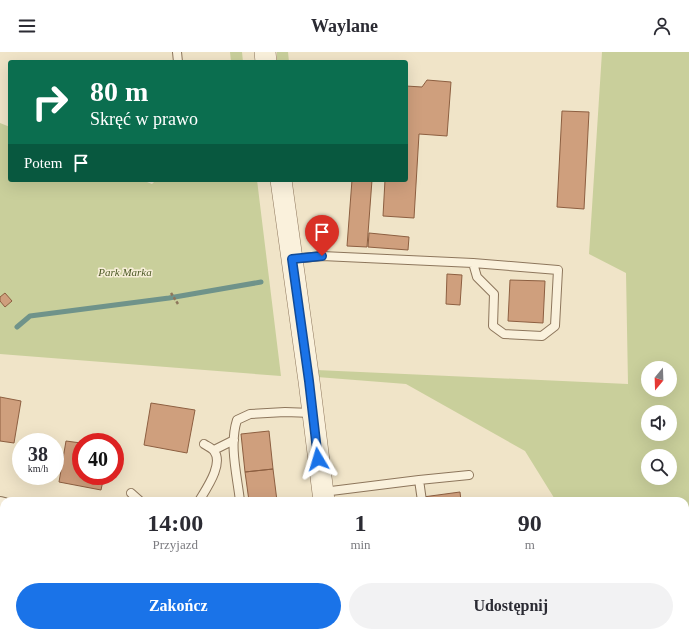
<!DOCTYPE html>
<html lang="pl">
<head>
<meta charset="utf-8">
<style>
	:root { --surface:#fff; --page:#f2f2f3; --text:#2b2b33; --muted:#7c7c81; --accent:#1a73e8 }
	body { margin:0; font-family:"Times New Roman",serif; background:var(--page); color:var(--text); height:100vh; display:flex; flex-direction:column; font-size:15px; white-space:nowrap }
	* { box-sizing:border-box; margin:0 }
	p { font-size:13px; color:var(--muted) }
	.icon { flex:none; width:22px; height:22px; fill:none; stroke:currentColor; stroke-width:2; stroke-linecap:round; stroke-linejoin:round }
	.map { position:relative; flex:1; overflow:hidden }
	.sheet { position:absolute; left:0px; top:445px; width:689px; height:140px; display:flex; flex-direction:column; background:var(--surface); border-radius:12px 12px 0 0; box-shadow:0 4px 16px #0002 }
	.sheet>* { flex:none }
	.banner { position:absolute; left:8px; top:8px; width:400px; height:122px; border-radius:4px; box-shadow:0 4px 16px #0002; background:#0b6e4f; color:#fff; overflow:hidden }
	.needle { width:26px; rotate:199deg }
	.buttons { position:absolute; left:641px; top:309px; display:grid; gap:8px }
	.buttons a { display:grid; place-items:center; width:36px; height:36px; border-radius:50%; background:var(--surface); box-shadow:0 4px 16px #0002; font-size:20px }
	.speed { position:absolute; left:12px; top:381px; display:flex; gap:8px; font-size:20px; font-weight:700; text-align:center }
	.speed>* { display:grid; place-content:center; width:52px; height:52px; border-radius:50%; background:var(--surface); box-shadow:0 4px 16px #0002; line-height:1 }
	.speed small { font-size:10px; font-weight:400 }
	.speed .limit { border:6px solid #d22; background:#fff; color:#111 }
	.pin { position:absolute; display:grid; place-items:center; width:34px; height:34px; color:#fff; margin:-41px -17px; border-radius:50% 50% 50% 0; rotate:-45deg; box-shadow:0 0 4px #0007 }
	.pin .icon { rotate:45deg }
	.me { position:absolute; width:44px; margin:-22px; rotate:353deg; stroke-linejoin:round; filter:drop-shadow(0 0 3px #0008) }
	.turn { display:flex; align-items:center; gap:14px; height:84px; padding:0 16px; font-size:18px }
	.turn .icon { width:52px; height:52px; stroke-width:2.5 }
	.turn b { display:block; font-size:28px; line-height:34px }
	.then { display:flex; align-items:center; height:38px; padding:0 16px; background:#0003; gap:8px; font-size:15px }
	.eta { display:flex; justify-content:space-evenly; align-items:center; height:68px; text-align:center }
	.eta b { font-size:24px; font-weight:600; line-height:28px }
	.action { display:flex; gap:8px; margin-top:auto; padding:8px 16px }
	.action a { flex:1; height:46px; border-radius:24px; background:var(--accent); color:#fff; font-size:16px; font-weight:600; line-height:46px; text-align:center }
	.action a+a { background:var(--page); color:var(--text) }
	header { display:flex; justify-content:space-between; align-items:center; height:52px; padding:0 16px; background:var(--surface); font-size:18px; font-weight:600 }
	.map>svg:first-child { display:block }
</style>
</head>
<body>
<header><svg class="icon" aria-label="menu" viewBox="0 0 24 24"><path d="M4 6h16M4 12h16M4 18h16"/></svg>Waylane<svg class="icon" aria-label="person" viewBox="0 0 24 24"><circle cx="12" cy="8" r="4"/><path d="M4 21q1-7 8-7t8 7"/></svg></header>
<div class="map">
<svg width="689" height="585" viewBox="0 0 689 585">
	<rect width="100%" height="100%" fill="#f0e4c8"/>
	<!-- green -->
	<path fill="#c9cf9b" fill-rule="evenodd" d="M 230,0 L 242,0 L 243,10 L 231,10 Z
		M 277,0 L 288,0 L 289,10 L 277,10 Z
		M 602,0 L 689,0 L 689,585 L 639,585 L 637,581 L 685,581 L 685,449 L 556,449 L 525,399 L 406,332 L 317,325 L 316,318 L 628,332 L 626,221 L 589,202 ZM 648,316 L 670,316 L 670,338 L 648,338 ZM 648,360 L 670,360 L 670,382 L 648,382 ZM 648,404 L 670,404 L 670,426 L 648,426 Z
		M 0,71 L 10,75 L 10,128 L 142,128 L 152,132 L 156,128 L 257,128 L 281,324 L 0,302 Z"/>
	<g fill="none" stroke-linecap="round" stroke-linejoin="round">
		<!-- stream -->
		<path stroke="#6f938a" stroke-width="5" d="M 17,275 L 30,264 L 169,246 L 261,230"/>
	</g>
	<!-- building -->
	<path fill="#cf9f7d" stroke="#8d5f41" d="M 427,28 L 451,30 L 447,84 L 419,82 L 414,166 L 383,164 L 385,128 L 406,128 L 406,34 L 422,35 Z
		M 562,59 L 589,60 L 584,157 L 557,155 Z
		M 352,128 L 372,128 L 367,195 L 347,194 Z
		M 369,181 L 409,185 L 408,198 L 368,195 Z
		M 447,222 L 462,223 L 460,253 L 446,252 Z
		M 510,228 L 545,229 L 543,271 L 508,269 Z
		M 5,241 L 12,249 L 5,255 L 0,249 L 0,245 Z
		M 0,345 L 21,349 L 14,391 L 0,389 Z
		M 151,351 L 195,358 L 187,401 L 144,393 Z
		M 269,379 L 273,417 L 245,420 L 241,382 Z
		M 66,389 L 81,391 L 81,424 L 104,424 L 101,438 L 59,430 Z
		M 273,417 L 277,449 L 249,449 L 245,420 Z
		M 460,440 L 461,449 L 424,449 L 423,445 Z
		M 4,460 L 4,510 L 0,509 L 0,481 Z
		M 99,581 L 124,585 L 97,585 Z
		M 263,581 L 294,581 L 295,585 L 263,585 Z
		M 442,581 L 479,581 L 480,585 L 443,585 Z"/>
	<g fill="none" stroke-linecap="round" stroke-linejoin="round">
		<defs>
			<path id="service" d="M 177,0 L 178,10
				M 293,207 L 322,204 L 473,211 L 558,218 L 555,274 L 542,284 L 504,282 L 493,274 L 494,242 L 477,225 L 473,211
				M 214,398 L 234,388
				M 419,428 L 469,423
				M 323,440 L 419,428 L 422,449
				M 131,441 L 140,449
				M 199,449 C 206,437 224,412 214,399 C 212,396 207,394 204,392
				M 240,449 C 237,423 229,393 237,368 L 250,362 L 285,360 L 312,361
				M 254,581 L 254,585"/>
			<path id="minor" d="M 0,453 L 4,454
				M 165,585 L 165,581"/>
			<path id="tertiary" d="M 265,0 L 266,10
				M 281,128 L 309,329 L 324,449
				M 340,581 L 341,585"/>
		</defs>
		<!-- service casing -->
		<use href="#service" stroke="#8d765c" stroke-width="10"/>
		<!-- minor casing -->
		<use href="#minor" stroke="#8d765c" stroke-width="18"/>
		<!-- tertiary casing -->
		<use href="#tertiary" stroke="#8d765c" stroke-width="22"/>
		<!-- path -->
		<path stroke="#8d765c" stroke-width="2.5" stroke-dasharray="3 2" stroke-linecap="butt" d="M 171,241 L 178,252"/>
		<!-- service -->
		<use href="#service" stroke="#faf1dc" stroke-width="8"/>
		<!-- minor -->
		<use href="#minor" stroke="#faf1dc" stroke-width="16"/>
		<!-- tertiary -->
		<use href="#tertiary" stroke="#faf1dc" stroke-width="21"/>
	</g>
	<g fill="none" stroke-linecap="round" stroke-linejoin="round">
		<defs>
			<path id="route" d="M 318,407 L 309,329 L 292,207 L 322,204"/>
		</defs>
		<!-- route casing -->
		<use href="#route" stroke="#114b97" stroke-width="10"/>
		<!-- route -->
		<use href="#route" stroke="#1a73e8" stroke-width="7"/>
	</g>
	<g text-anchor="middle" stroke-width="3" stroke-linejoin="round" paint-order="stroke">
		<!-- park labels -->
		<g font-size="11" font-style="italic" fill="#4d5a26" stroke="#f7eed8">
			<text x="125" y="224">Park Marka</text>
		</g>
	</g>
</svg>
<div class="buttons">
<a><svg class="needle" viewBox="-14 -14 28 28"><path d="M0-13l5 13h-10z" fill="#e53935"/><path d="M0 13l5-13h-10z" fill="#7c7c81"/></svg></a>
<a><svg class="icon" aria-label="sound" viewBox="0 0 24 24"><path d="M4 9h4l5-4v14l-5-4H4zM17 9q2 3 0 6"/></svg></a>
<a><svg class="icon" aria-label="search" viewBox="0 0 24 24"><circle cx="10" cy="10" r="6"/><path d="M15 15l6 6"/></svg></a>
</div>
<div class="speed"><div>38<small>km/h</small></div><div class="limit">40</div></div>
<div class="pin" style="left:322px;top:204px;background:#d93025"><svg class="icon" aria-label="arrive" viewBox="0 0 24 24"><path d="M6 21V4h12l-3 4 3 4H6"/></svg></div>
<svg class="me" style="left:318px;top:407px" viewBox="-20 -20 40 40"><path d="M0-17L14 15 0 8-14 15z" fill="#1a73e8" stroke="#fff" stroke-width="4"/></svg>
<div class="banner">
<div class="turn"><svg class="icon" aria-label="right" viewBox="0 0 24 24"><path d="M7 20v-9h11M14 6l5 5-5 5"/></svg><div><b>80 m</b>Skręć w prawo</div></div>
<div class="then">Potem<svg class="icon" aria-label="arrive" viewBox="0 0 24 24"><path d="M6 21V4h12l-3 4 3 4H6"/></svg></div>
</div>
<section class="sheet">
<div class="eta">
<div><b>14:00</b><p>Przyjazd</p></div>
<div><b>1</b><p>min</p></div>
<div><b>90</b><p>m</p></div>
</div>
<div class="action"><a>Zakończ</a><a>Udostępnij</a></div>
</section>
</div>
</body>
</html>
